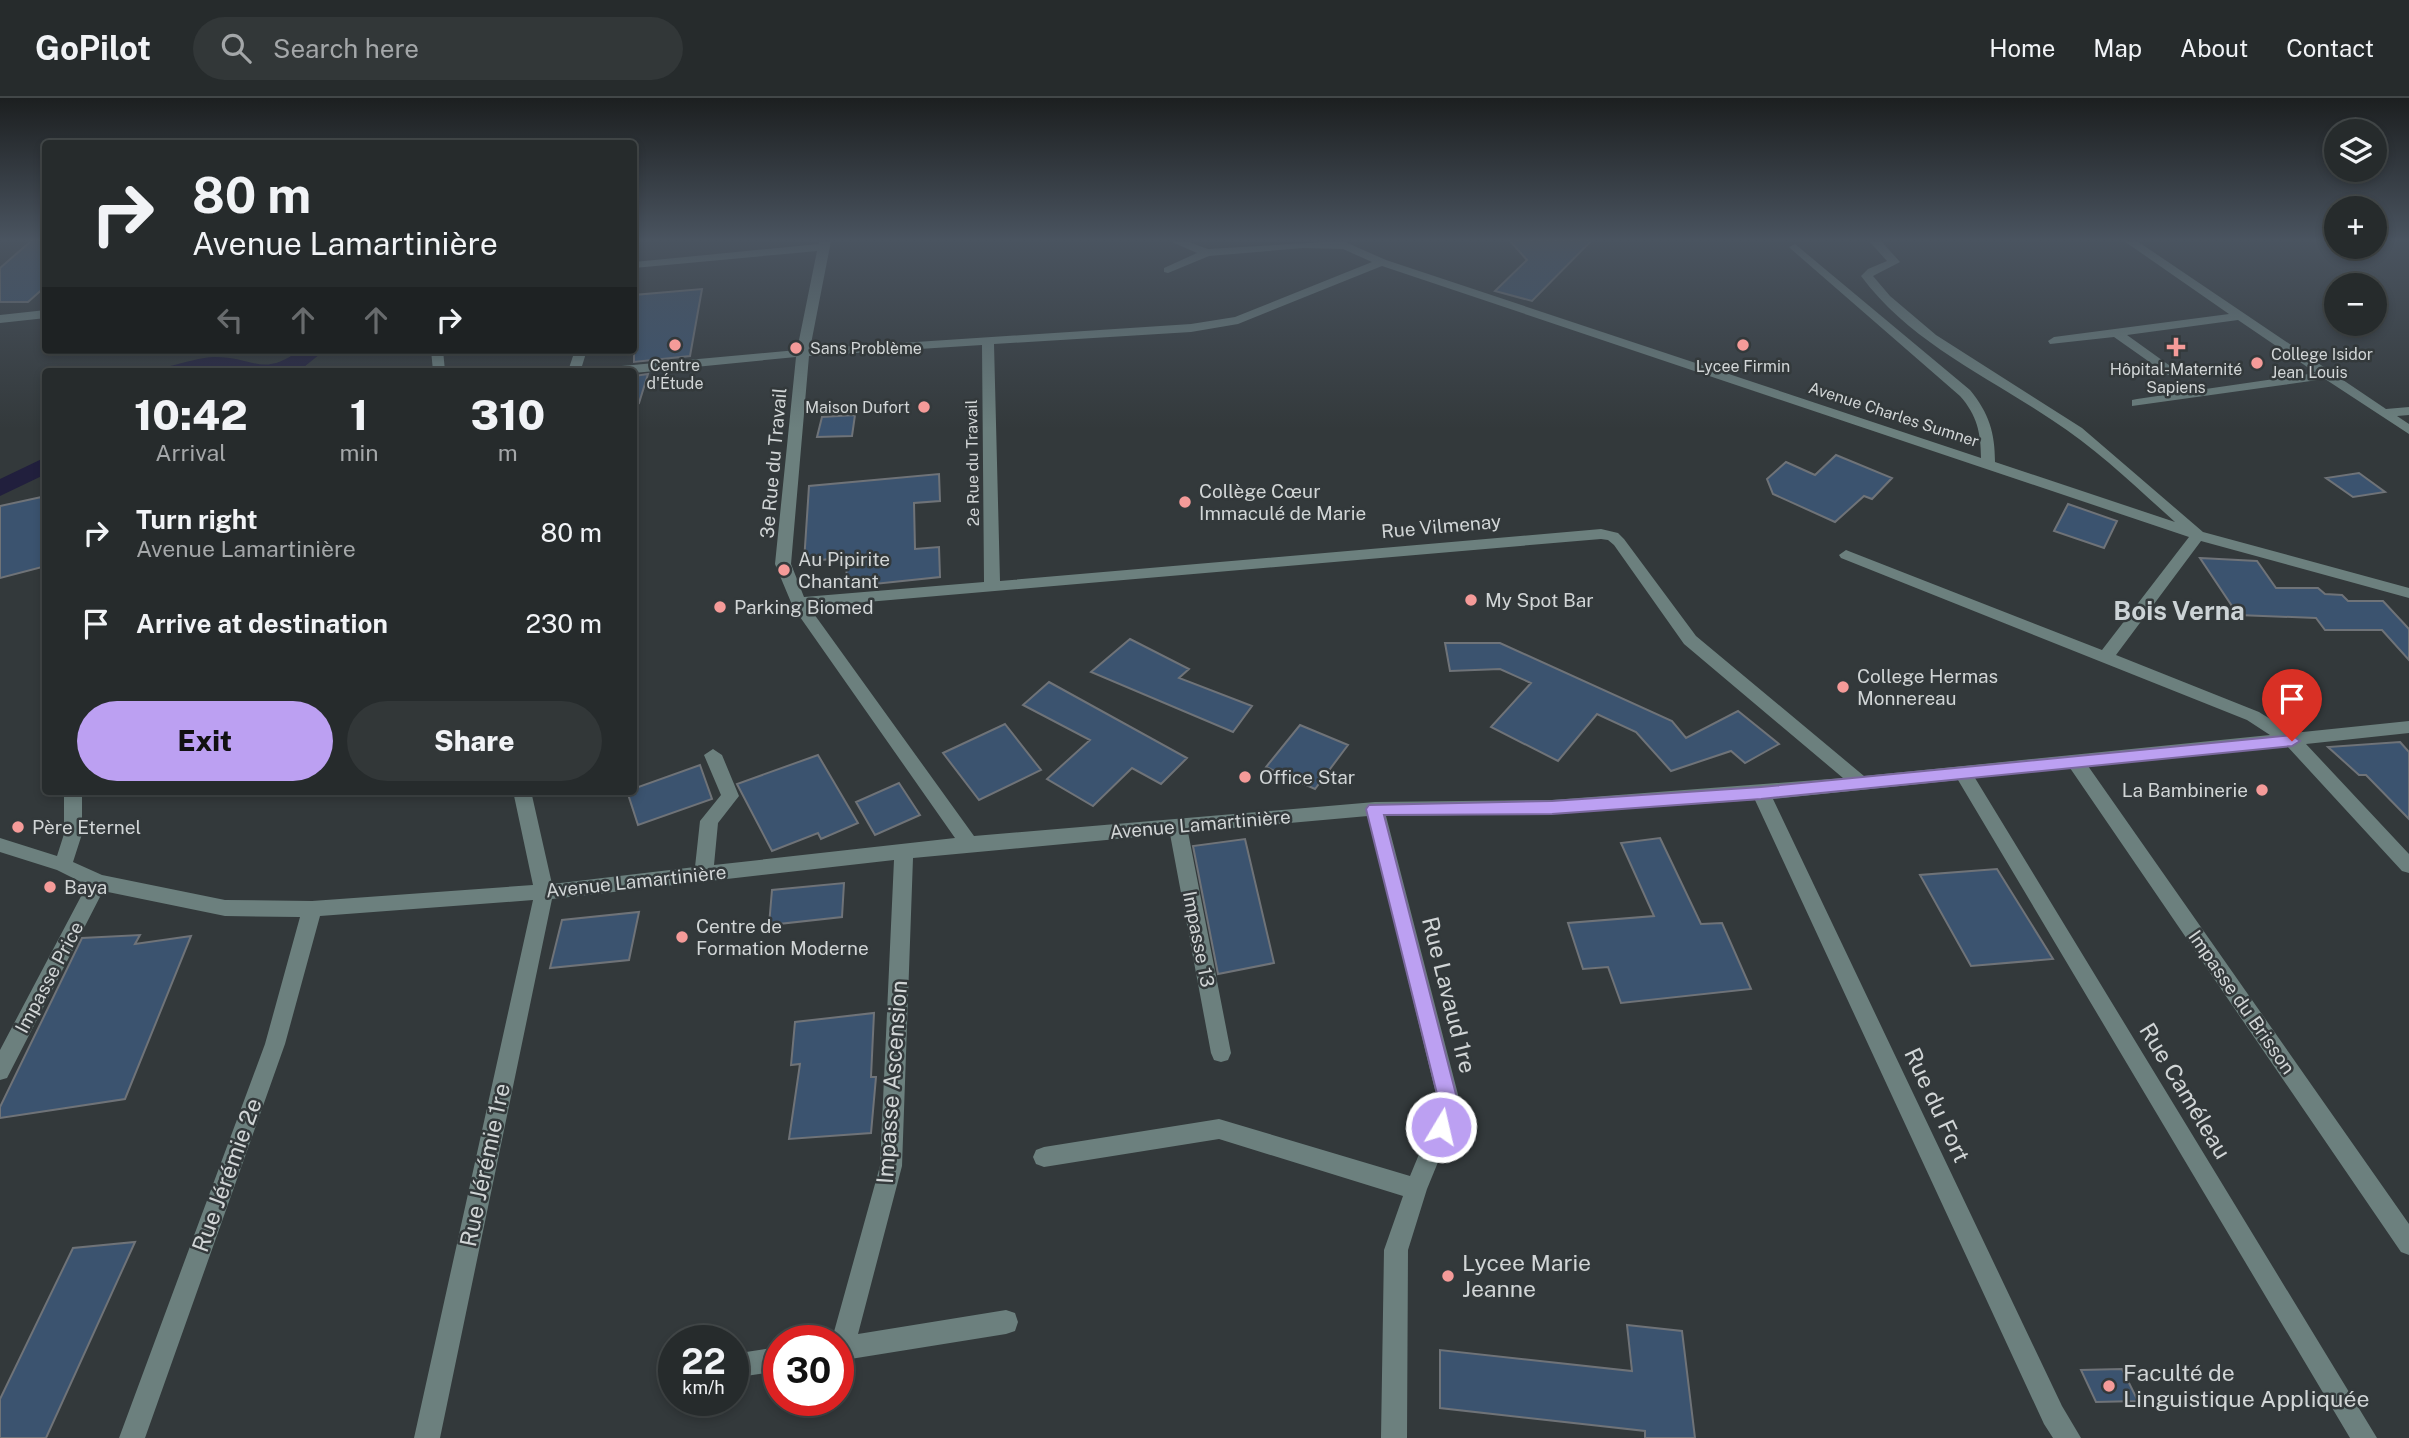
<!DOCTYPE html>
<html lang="en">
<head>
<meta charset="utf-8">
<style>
	:root { --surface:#262b2c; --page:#323738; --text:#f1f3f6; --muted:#a4a7a9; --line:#424748; --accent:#bca0f2 }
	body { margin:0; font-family:"Public Sans",sans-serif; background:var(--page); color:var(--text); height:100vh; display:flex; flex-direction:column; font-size:26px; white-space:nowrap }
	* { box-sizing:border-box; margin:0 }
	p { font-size:23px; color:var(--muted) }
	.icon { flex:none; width:38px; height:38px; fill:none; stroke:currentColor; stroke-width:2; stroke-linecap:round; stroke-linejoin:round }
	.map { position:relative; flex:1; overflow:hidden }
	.panel { position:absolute; left:42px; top:270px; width:595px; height:427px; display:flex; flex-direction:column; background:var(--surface); border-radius:7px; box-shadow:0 4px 10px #0003,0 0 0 2px var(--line) }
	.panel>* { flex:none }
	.guide { position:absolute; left:42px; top:42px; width:595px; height:214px; border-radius:7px; box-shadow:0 4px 10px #0003,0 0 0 2px var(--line); background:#262b2c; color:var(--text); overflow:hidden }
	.controls { position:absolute; left:2324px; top:21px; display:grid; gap:14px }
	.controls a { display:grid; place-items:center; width:63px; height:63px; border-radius:50%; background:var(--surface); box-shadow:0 4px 10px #0003,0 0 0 2px var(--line); font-size:35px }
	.speed { position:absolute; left:658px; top:1227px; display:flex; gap:14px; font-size:35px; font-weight:700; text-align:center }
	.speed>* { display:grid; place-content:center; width:91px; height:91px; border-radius:50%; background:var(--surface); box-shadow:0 4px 10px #0003,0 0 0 2px var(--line); line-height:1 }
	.speed small { font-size:18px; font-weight:400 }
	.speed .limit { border:10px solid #d22; background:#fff; color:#111 }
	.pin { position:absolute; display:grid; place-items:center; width:60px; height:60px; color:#fff; margin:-72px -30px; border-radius:50% 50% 50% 0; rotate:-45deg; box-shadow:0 0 7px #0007 }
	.pin .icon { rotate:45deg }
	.me { position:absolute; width:77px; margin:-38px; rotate:9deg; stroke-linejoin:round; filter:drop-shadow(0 0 5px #0008) }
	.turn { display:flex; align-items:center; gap:24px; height:147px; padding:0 35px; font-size:32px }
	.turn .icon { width:91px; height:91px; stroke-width:2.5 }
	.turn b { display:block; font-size:49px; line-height:60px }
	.lanes { display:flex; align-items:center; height:66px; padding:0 35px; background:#0003; justify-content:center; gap:35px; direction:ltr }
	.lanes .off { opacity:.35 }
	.eta { display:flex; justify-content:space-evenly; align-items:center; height:119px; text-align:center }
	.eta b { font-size:42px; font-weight:800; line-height:49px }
	.action { display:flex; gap:14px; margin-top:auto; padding:14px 35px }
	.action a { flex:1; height:80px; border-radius:42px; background:var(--accent); color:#111; font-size:28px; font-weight:800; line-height:80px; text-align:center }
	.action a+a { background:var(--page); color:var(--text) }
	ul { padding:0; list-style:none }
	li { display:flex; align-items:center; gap:21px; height:91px; padding:0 35px }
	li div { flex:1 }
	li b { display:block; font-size:26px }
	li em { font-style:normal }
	header { display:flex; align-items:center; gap:42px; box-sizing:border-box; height:98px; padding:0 35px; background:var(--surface); border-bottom:2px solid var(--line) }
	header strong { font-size:33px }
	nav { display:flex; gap:38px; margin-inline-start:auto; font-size:24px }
	.search { width:490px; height:63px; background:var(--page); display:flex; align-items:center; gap:18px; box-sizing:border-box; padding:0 24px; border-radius:38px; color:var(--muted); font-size:26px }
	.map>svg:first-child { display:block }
</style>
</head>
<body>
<header>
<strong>GoPilot</strong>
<div class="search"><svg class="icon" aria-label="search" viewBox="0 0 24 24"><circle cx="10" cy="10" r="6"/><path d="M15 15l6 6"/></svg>Search here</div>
<nav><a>Home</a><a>Map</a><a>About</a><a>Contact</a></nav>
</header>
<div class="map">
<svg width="2409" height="1340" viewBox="0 0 2409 1340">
	<rect width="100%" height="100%" fill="#33393b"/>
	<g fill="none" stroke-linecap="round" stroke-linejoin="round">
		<!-- canal -->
		<path fill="#211f3d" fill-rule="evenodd" d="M 300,252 L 325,252 L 299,273 L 167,273 L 170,268 C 184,265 201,259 215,259 C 254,259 262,280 300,252 Z
			M 46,359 L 46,376 L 0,398 L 0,381 Z"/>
	</g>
	<!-- building -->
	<path fill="#3b536f" stroke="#6f7378" stroke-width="2" d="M 31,143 L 46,143 L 46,188 L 28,204 L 0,204 L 0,170 Z
		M 1510,143 L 1591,143 L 1532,203 L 1495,193 L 1527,162 Z
		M 702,191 L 690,258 L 634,264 L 634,197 Z
		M 648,276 L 639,305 L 634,304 L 634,278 Z
		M 855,317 L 852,338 L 817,339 L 822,319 Z
		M 1836,357 L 1892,380 L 1872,401 L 1864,398 L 1835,424 L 1773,396 L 1767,381 L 1786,364 L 1815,377 Z
		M 2359,375 L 2385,394 L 2353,399 L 2326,380 Z
		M 939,376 L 940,403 L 914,405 L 915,451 L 939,449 L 940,479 L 846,489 L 847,459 L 804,464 L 809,388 Z
		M 46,398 L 46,468 L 0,480 L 0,408 Z
		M 2068,406 L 2117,423 L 2104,450 L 2054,433 Z
		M 2200,460 L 2257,463 L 2276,490 L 2318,490 L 2325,496 L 2342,497 L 2348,503 L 2383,503 L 2409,531 L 2409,562 L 2382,532 L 2325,532 L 2316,520 L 2238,517 Z
		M 1130,541 L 1189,571 L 1179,580 L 1252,608 L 1233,634 L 1091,574 Z
		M 1445,545 L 1500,545 L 1672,623 L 1686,640 L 1738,613 L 1779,646 L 1745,665 L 1731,653 L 1671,673 L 1636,634 L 1597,616 L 1558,663 L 1491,629 L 1531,585 L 1500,571 L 1450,573 Z
		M 1049,584 L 1187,660 L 1161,686 L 1132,670 L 1093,708 L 1047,681 L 1090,642 L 1023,607 Z
		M 1005,626 L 1041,672 L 979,702 L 943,655 Z
		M 1300,627 L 1348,647 L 1315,691 L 1266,669 Z
		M 2400,644 L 2409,654 L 2409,721 L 2366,677 L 2359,677 L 2328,649 Z
		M 818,657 L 858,725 L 821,741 L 818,735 L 772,753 L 737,686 Z
		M 700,667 L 712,701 L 638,727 L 627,693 Z
		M 899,685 L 920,717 L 875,737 L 856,704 Z
		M 1660,740 L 1701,826 L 1722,825 L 1751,891 L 1621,905 L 1608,869 L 1583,871 L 1568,825 L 1654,818 L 1621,745 Z
		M 1245,741 L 1274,865 L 1218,876 L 1193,748 Z
		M 1997,771 L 2053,861 L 1971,868 L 1920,777 Z
		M 844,785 L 842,819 L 769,827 L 772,792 Z
		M 639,814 L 629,862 L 550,870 L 562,822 Z
		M 140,837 L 135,846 L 191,838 L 125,1001 L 0,1020 L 0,1009 L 82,840 Z
		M 874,915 L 871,979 L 876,979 L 871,1035 L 789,1041 L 800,966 L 791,967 L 795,924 Z
		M 135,1144 L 46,1340 L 0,1340 L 0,1301 L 73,1150 Z
		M 1627,1227 L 1682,1233 L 1695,1340 L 1645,1340 L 1645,1333 L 1440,1310 L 1440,1252 L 1632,1273 Z
		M 2122,1271 L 2138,1303 L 2096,1304 L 2081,1272 Z"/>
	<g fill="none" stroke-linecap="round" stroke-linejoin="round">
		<!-- minor -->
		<path fill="#6c807e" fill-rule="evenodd" d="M 819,143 L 831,143 L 810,251 L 1191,226 L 1235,219 L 1372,164 L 1343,151 L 1303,150 L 1209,158 L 1168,175 L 1164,174 L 1164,170 L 1197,155 L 1170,143 L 1186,143 L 1208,151 L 1343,143 L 1386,162 L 1981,360 C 1981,335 1977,317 1960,298 L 1791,151 L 1789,149 L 1795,146 L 1970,292 C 1989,315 1995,335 1995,364 L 2175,424 C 2136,389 2097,351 2052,322 C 1985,277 1910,244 1861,178 L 1868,171 L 1887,163 L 1869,143 L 1881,143 L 1900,164 L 1873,178 L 1890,198 L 1936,237 L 2082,330 L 2203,434 L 2409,490 L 2409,500 L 2201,443 L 2116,557 L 2259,614 L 2293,635 L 2409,623 L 2409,635 L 2306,646 L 2409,756 L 2409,775 L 2402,773 L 2287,648 L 2088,668 L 2409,1126 L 2409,1157 L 2401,1154 L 2070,670 L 1975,680 L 2377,1340 L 2350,1340 L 1958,682 L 1773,701 L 2062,1308 L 2081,1340 L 2053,1340 L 2044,1326 L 1755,702 L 1552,716 L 1386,718 L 1461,1008 L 1427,1091 L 1408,1152 L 1407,1340 L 1381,1340 L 1384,1152 L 1403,1098 L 1219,1041 L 1044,1069 L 1036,1066 L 1033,1059 L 1036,1052 L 1044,1049 L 1219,1021 L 1410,1078 L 1439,1008 L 1368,718 L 1188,734 L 1231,955 L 1228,962 L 1221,964 L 1214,962 L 1211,955 L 1170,736 L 913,760 L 902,1068 L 858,1236 L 1006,1212 L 1015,1215 L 1018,1224 L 1015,1233 L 1006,1236 L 838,1263 L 838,1242 L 829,1242 L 832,1241 L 880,1068 L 894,762 L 552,801 L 440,1340 L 414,1340 L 533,802 L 320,818 L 285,946 L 145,1340 L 119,1340 L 265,946 L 300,819 L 225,818 L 103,793 L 7,980 L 0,982 L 0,952 L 87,787 L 57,772 L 0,754 L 0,740 L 57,758 L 64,736 L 64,693 L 82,693 L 82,736 L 73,764 L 102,777 L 225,802 L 312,803 L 533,787 L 513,693 L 531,693 L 552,786 L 695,769 L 700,723 L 721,697 L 704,657 L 713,651 L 722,657 L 739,698 L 718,725 L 714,767 L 955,740 L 793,509 L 775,466 L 796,259 L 634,275 L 605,273 L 611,269 L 797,252 L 817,153 L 634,170 L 634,164 L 819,146 ZM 1382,168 L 2189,439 L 2102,552 L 1851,454 L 1846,452 L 1839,457 L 1841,460 L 2247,622 L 2270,637 L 1864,678 L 1696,538 L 1624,441 L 1618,435 L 1601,431 L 1000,483 L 994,246 L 1191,234 L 1238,226 ZM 982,247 L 984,484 L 804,499 L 791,466 L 809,258 ZM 1601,441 L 1608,442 L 1614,447 L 1684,546 L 1843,680 L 1552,702 L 1375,704 L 974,738 L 809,509 Z
			M 2124,143 L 2137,143 L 2386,311 L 2409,309 L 2409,317 L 2397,318 L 2409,326 L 2409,336 L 2325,281 L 2132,308 L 2132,302 L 2137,301 L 2316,275 L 2238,222 L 2127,237 L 2173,270 L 2173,276 L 2168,277 L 2114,239 L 2050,246 L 2048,243 L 2054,239 L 2229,216 Z
			M 46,212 L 46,220 L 0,225 L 0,217 Z
			M 431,252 L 443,252 L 445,273 L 433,273 Z
			M 575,252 L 587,252 L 582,268 L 590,273 L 570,273 L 569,270 Z
			M 779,1249 L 779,1273 L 733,1280 L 733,1256 Z"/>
	</g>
	<!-- sky -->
	<linearGradient id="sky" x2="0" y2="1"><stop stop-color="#1c1f20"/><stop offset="0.43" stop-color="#4a5460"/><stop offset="1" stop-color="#4a5460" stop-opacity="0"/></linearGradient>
	<rect width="2409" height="331" fill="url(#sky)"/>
	<!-- route -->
	<path fill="#bca0f2" stroke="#7a689d" stroke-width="2" d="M 2292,637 L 2300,643 L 2292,648 L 1761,701 L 1552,716 L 1384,717 L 1459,1008 L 1448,1035 L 1441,1038 L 1434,1035 L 1431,1029 L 1440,1008 L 1366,711 L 1369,707 L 1552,703 L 1761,689 Z"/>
	<!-- markers -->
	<g fill="#f59b99" stroke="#33393b" stroke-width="2.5">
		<circle cx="675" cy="247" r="7"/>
		<circle cx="1743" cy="247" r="7"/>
		<path d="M2172.5 238.5h7v7h7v7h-7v7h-7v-7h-7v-7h7z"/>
		<circle cx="796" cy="250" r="7"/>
		<circle cx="2257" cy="265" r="7"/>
		<circle cx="924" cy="309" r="7"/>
		<circle cx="1185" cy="404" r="7"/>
		<circle cx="784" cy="472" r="7"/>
		<circle cx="1471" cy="502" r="7"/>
		<circle cx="720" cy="509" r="7"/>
		<circle cx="1843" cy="589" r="7"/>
		<circle cx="1245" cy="679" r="7"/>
		<circle cx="2262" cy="692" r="7"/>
		<circle cx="18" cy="729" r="7"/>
		<circle cx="50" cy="789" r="7"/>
		<circle cx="682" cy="839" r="7"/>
		<circle cx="1448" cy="1178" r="7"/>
		<circle cx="2109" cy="1288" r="7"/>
	</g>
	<g text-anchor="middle" stroke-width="5" stroke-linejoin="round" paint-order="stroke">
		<!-- far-poi labels -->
		<g font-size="16" fill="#d1d5d6" stroke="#33393b">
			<text x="810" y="256" text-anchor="start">Sans Problème</text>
			<text x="2271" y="262" text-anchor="start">College Isidor<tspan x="2271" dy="18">Jean Louis</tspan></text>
			<text x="675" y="273">Centre<tspan x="675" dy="18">d'Étude</tspan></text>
			<text x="1743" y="274">Lycee Firmin</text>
			<text x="2176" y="277">Hôpital-Maternité<tspan x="2176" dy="18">Sapiens</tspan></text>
			<text x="910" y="315" text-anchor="end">Maison Dufort</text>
		</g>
		<!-- far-street labels -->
		<g font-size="16" fill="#d1d5d6" stroke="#33393b">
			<text transform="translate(1894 316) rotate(18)" y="6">Avenue Charles Sumner</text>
			<text transform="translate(972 365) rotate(-91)" y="6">2e Rue du Travail</text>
		</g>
		<!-- street labels -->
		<g font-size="19" fill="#d1d5d6" stroke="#33393b">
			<text transform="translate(773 365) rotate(-85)" y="7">3e Rue du Travail</text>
			<text transform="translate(1441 428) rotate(-5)" y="7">Rue Vilmenay</text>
			<text transform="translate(1200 726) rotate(-5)" y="7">Avenue Lamartinière</text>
			<text transform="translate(636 783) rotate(-6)" y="7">Avenue Lamartinière</text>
			<text transform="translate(1199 841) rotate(79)" y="7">Impasse 13</text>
			<text transform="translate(49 879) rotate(-62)" y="7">Impasse Price</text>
			<text transform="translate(2242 904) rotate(55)" y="7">Impasse du Brisson</text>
		</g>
		<!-- poi labels -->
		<g font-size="19" fill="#d1d5d6" stroke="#33393b" text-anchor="start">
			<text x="1199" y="400">Collège Cœur<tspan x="1199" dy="22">Immaculé de Marie</tspan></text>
			<text x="798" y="468">Au Pipirite<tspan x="798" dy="22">Chantant</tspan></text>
			<text x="1485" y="509">My Spot Bar</text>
			<text x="734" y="516">Parking Biomed</text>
			<text x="1857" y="585">College Hermas<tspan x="1857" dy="22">Monnereau</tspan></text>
			<text x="1259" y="686">Office Star</text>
			<text x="2248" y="699" text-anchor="end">La Bambinerie</text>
			<text x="32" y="736">Père Eternel</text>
			<text x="64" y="796">Baya</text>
			<text x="696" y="835">Centre de<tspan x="696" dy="22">Formation Moderne</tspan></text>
		</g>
		<!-- near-street labels -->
		<g font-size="23" fill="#d1d5d6" stroke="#33393b">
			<text transform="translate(1449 897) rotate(76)" y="8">Rue Lavaud 1re</text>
			<text transform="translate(892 984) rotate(-86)" y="8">Impasse Ascension</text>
			<text transform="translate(2185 993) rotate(59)" y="8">Rue Caméleau</text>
			<text transform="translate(1937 1007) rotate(65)" y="8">Rue du Fort</text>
			<text transform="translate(485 1067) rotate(-78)" y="8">Rue Jérémie 1re</text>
			<text transform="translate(227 1077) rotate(-70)" y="8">Rue Jérémie 2e</text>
		</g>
		<!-- near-poi labels -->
		<g font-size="23" fill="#d1d5d6" stroke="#33393b" text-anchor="start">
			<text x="1462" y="1173">Lycee Marie<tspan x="1462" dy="26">Jeanne</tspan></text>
			<text x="2123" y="1283">Faculté de<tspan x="2123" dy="26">Linguistique Appliquée</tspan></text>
		</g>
		<!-- district labels -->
		<g font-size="26" font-weight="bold" fill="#ccd3d6" stroke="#33393b">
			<text x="2179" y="522">Bois Verna</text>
		</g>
	</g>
</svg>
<div class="controls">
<a><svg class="icon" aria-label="layers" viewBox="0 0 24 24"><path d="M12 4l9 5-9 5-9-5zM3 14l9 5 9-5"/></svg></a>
<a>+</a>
<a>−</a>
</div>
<div class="speed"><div>22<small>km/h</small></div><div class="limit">30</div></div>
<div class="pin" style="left:2292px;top:643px;background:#d93025"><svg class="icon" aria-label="arrive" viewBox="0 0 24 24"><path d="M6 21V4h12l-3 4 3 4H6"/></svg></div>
<svg class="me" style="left:1441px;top:1029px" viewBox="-20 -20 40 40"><circle r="17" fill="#bca0f2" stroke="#fff" stroke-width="3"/><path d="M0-11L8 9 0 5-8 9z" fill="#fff"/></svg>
<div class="guide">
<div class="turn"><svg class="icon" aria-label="right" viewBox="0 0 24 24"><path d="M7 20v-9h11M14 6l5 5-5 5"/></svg><div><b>80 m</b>Avenue Lamartinière</div></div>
<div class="lanes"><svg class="icon off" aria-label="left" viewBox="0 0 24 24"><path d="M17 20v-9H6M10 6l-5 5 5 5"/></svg><svg class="icon off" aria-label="ahead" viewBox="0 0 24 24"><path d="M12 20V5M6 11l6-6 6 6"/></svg><svg class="icon off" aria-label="ahead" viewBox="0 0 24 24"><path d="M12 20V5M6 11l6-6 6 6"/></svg><svg class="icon" aria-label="right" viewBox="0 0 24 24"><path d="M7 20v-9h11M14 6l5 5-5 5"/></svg></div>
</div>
<section class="panel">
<div class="eta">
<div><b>10:42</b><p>Arrival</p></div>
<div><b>1</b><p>min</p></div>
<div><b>310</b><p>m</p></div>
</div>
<ul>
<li><svg class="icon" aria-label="right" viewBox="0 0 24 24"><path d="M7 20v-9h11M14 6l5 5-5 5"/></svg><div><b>Turn right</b><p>Avenue Lamartinière</p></div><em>80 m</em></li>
<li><svg class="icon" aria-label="arrive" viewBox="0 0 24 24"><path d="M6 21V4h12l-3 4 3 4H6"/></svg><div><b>Arrive at destination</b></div><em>230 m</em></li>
</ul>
<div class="action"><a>Exit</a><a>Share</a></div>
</section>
</div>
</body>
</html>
